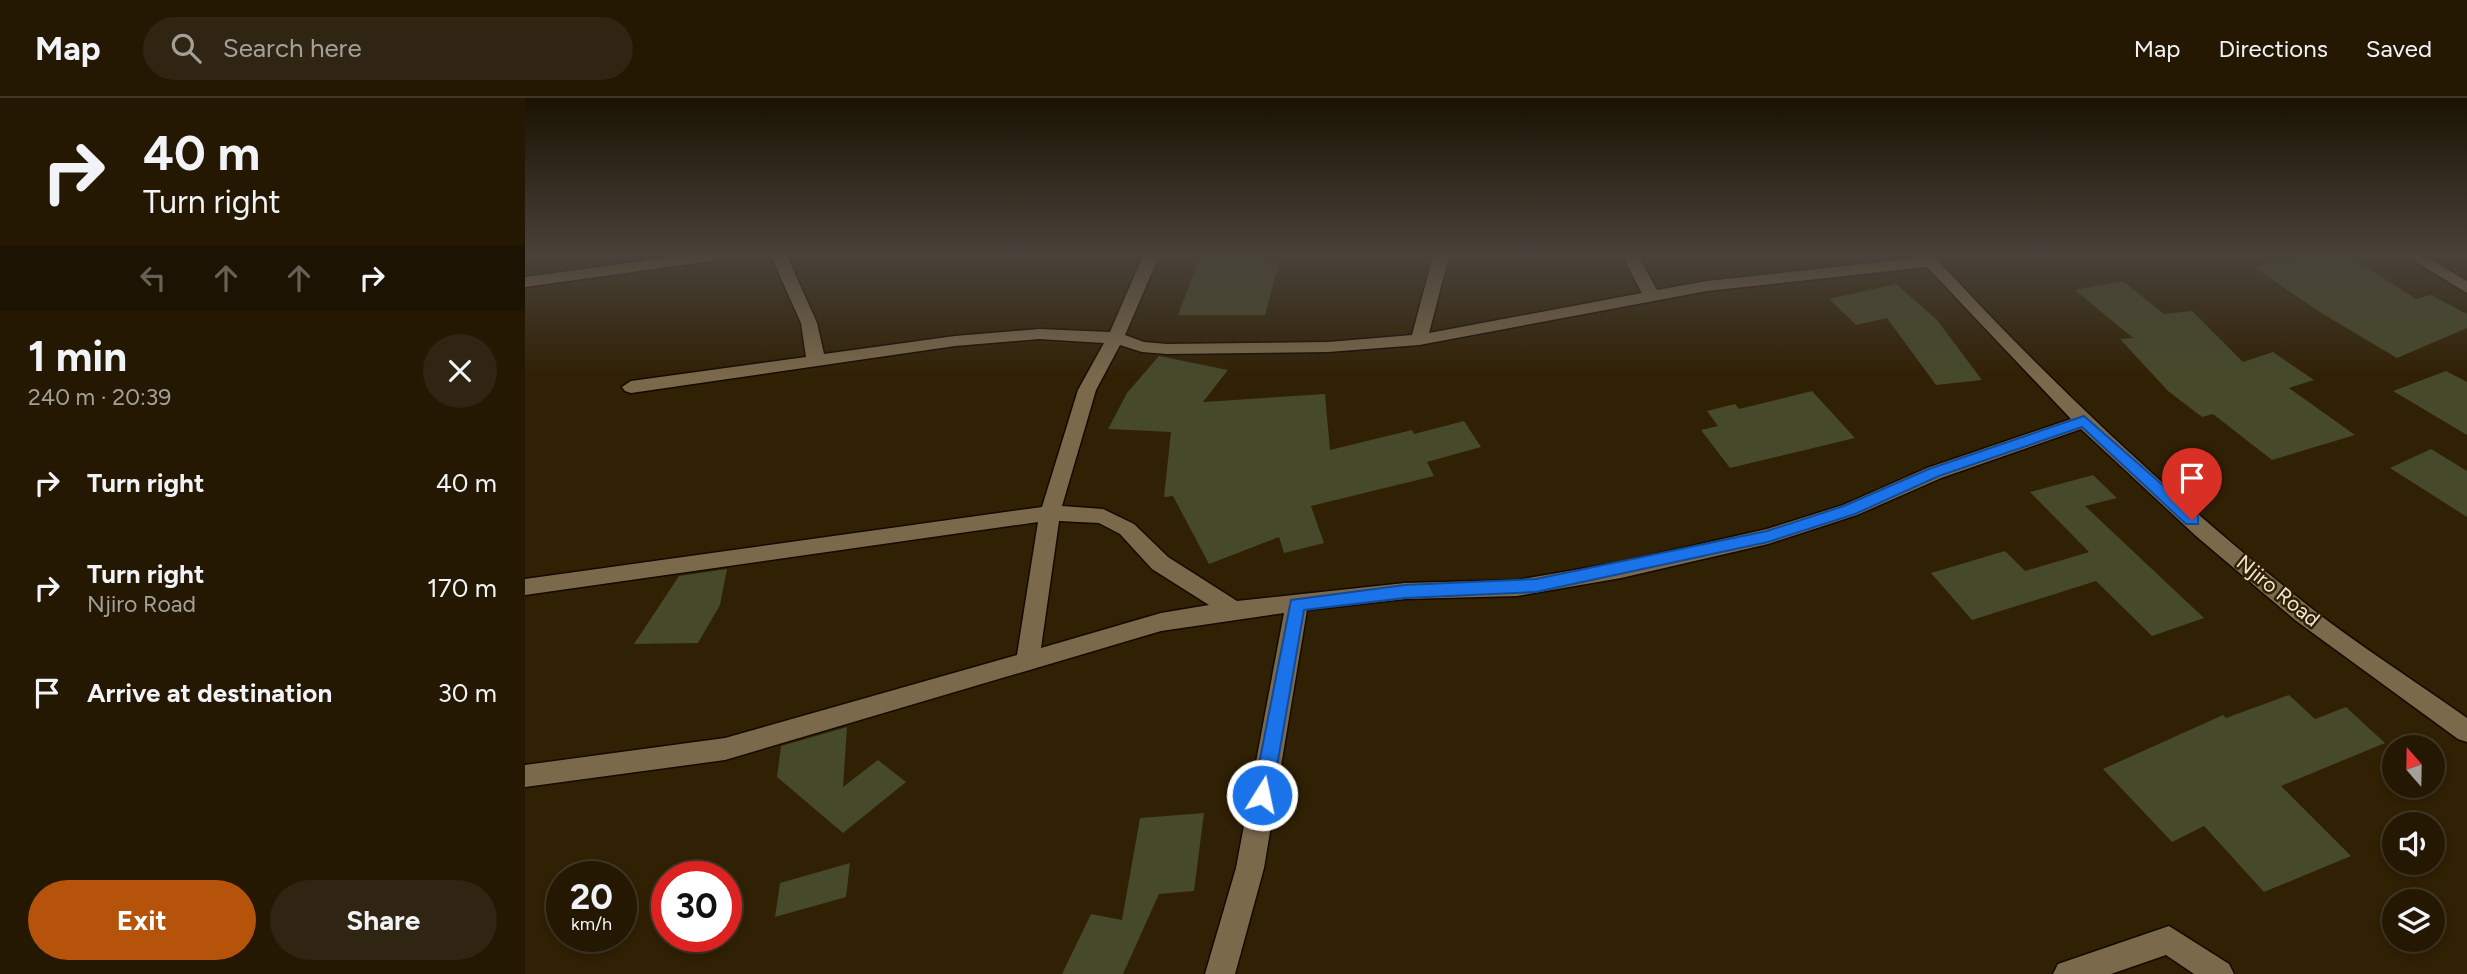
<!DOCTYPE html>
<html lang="en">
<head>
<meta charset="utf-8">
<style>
	:root { --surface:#241803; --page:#302512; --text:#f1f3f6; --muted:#a3a09a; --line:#413725; --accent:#b45309 }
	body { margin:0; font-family:Figtree,sans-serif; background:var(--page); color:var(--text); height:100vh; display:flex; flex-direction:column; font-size:26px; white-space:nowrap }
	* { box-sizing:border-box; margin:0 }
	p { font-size:23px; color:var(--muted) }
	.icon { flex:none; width:38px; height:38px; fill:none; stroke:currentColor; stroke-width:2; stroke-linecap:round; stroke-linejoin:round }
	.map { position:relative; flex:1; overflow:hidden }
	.sheet { display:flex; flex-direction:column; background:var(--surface); width:525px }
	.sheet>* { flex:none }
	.hud { background:#241803; color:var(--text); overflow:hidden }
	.needle { width:46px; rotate:340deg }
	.buttons { position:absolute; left:1857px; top:637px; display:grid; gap:14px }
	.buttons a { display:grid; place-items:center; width:63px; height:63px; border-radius:50%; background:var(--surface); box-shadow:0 4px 10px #0003,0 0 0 2px var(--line); font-size:35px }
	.speed { position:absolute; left:21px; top:763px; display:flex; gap:14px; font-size:35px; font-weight:700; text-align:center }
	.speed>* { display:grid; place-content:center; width:91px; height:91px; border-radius:50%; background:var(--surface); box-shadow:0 4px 10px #0003,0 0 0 2px var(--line); line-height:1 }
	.speed small { font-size:18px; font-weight:400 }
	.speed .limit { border:10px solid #d22; background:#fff; color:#111 }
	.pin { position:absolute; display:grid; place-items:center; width:60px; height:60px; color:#fff; margin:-72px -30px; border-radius:50% 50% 50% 0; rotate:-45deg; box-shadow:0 0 7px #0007 }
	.pin .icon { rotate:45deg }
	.me { position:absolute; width:77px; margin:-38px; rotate:10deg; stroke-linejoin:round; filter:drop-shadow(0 0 5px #0008) }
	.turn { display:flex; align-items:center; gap:24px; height:147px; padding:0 28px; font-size:32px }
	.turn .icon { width:91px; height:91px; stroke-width:2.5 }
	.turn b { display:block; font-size:49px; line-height:60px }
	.lanes { display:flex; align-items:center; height:66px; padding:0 28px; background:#0003; justify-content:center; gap:35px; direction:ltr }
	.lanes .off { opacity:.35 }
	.round { display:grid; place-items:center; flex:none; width:74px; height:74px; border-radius:37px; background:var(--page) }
	.headline { display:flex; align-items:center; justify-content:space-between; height:119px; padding:0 28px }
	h1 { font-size:42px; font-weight:700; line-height:52px }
	.button { display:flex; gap:14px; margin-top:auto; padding:14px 28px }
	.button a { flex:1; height:80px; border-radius:42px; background:var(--accent); color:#fff; font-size:28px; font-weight:700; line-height:80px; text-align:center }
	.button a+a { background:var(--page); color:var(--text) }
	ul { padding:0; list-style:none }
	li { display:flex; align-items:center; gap:21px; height:105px; padding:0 28px }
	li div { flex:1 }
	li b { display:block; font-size:26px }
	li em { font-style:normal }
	header { display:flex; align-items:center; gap:42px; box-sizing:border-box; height:98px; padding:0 35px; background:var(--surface); border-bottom:2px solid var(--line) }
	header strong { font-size:33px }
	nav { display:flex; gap:38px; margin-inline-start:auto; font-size:24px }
	.search { width:490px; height:63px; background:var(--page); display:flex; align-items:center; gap:18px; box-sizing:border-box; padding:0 24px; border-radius:38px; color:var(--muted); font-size:26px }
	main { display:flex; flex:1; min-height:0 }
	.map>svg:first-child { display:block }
</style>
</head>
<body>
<header>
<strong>Map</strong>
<div class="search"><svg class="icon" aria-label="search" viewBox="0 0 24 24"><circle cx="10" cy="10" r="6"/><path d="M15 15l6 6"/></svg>Search here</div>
<nav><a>Map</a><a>Directions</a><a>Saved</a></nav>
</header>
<main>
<section class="sheet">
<div class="hud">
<div class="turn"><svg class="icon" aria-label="right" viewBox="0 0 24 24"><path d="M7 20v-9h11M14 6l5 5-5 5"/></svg><div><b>40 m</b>Turn right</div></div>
<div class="lanes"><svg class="icon off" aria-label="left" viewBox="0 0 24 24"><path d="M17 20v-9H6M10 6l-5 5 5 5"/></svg><svg class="icon off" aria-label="ahead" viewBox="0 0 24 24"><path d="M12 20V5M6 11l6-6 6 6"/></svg><svg class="icon off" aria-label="ahead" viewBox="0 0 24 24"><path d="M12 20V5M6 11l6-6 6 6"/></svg><svg class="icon" aria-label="right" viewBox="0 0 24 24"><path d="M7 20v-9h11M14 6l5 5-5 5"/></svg></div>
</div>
<div class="headline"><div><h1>1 min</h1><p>240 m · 20:39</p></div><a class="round"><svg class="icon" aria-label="close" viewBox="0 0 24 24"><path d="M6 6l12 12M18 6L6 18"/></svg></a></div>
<ul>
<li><svg class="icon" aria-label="right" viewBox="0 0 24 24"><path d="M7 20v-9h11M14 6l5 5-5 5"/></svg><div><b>Turn right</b></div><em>40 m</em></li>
<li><svg class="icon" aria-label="right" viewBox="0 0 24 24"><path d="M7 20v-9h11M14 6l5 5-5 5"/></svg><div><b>Turn right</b><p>Njiro Road</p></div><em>170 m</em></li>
<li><svg class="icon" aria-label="arrive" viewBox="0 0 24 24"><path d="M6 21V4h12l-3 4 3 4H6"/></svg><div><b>Arrive at destination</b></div><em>30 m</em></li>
</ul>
<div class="button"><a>Exit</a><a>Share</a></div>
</section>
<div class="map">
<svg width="1942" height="876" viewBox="0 0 1942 876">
	<rect width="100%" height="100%" fill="#302004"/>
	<!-- building -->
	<path fill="#46492a" d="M 1778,158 L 1824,158 L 1891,201 L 1906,197 L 1942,216 L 1942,230 L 1872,260 L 1798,216 L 1727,168 Z
		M 675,159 L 755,160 L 740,217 L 653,217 Z
		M 1598,183 L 1639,216 L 1667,213 L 1718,264 L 1748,254 L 1789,282 L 1764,290 L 1830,337 L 1747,362 L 1688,316 L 1677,319 L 1643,293 L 1595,241 L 1608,240 L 1550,192 Z
		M 1371,186 L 1412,222 L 1457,282 L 1411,287 L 1362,220 L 1331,227 L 1304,201 Z
		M 634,258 L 703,272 L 678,304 L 800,296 L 805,352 L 887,332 L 889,336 L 939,323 L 956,349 L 902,364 L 909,378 L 786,408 L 799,445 L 759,455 L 754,439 L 684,466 L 648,398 L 639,399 L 646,334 L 583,331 L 602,295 Z
		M 1921,273 L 1942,284 L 1942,337 L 1868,293 Z
		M 1287,293 L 1330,340 L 1205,370 L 1176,332 L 1193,328 L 1182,313 L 1210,306 L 1214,311 Z
		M 1906,351 L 1942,373 L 1942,419 L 1865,370 Z
		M 1568,377 L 1592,400 L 1560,408 L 1679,520 L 1627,538 L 1571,483 L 1447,522 L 1406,475 L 1480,453 L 1500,473 L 1564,454 L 1505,394 Z
		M 202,471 L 195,507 L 173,545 L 109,546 L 154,478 Z
		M 1764,597 L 1790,621 L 1821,609 L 1860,645 L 1756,688 L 1826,758 L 1739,794 L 1679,728 L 1647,744 L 1578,671 L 1698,617 L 1701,620 Z
		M 322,629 L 318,689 L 353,662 L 381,684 L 318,735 L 252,679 L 256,648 Z
		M 679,715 L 669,793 L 634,796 L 598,876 L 537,876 L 566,816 L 597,822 L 615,720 Z
		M 325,765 L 321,799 L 250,819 L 255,785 Z"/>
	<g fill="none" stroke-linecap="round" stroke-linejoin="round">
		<defs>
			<path id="minor" d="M 154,158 L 194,158 L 186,163 L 0,189 L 0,179 Z
				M 246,158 L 262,158 L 292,225 L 299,256 L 430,238 L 514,231 L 585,234 L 618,158 L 634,158 L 600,237 L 619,244 L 642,246 L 803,244 L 887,237 L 908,158 L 924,158 L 904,235 L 1117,195 L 1097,158 L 1113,158 L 1132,192 L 1182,183 L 1409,158 C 1525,285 1651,403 1786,510 C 1836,549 1890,583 1942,620 L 1942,644 L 1933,641 L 1770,522 L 1671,438 L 1556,331 L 1416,380 L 1332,417 L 1243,446 L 1096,480 L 992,498 L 880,501 L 782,512 L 739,770 L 710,876 L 680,876 L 711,770 L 759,515 L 636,533 L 200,662 L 0,689 L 0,667 L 200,640 L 492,557 L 513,424 L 0,497 L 0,481 L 517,409 L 553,292 L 579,245 L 514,241 L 430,248 L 106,295 L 100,293 L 97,289 L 106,283 L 281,259 L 276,225 ZM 1402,169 L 1546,321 L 1402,370 L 1318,407 L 1242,431 L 1096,464 L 992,482 L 880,485 L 712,503 L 643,459 L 609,426 L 578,411 L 537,408 L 571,292 L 595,247 L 617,254 L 642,256 L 803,254 L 894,247 L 1182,193 ZM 534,423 L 574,425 L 595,436 L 627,471 L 684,507 L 636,515 L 516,550 Z
				M 1881,158 L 1900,158 L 1942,183 L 1942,195 Z
				M 1644,828 L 1704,866 L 1709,876 L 1669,876 L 1641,857 L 1586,876 L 1528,876 L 1533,866 Z"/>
		</defs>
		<!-- minor casing -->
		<use href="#minor" stroke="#150a00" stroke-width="3"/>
		<!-- minor -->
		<use href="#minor" fill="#7b694c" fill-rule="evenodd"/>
	</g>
	<!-- sky -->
	<linearGradient id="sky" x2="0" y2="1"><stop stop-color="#1a1202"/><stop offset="0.56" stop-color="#48423a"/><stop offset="1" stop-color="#48423a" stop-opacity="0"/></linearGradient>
	<rect width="1942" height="280" fill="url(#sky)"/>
	<!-- route -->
	<path fill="#1a73e8" stroke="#114b97" stroke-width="2" d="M 1559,318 L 1673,418 L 1673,426 L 1661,426 L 1557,329 L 1414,378 L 1330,416 L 1243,444 L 1011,494 L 880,500 L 779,512 L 747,697 L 744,703 L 737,706 L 731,703 L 728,697 L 766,502 L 880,487 L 1011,481 L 1242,433 L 1319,408 L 1404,371 Z"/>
	<g text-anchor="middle" stroke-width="5" stroke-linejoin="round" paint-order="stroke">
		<!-- street labels -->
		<g font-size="21" fill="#f1e7d7" stroke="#302004">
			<text transform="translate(1753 493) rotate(39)" y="7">Njiro Road</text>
		</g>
	</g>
</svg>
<div class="buttons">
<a><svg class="needle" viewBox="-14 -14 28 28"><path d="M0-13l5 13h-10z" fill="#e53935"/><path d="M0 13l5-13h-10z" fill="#a3a09a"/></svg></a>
<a><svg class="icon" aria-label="sound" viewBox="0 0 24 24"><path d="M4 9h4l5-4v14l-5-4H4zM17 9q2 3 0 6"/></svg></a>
<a><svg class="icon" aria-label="layers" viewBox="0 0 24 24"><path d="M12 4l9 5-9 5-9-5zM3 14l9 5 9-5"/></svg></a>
</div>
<div class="speed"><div>20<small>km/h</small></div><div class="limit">30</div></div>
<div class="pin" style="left:1667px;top:422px;background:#d93025"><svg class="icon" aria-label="arrive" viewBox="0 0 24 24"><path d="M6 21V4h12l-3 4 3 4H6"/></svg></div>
<svg class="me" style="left:737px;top:697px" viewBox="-20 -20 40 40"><circle r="17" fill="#1a73e8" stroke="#fff" stroke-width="3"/><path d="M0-11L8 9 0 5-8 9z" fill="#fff"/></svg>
</div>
</main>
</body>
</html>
